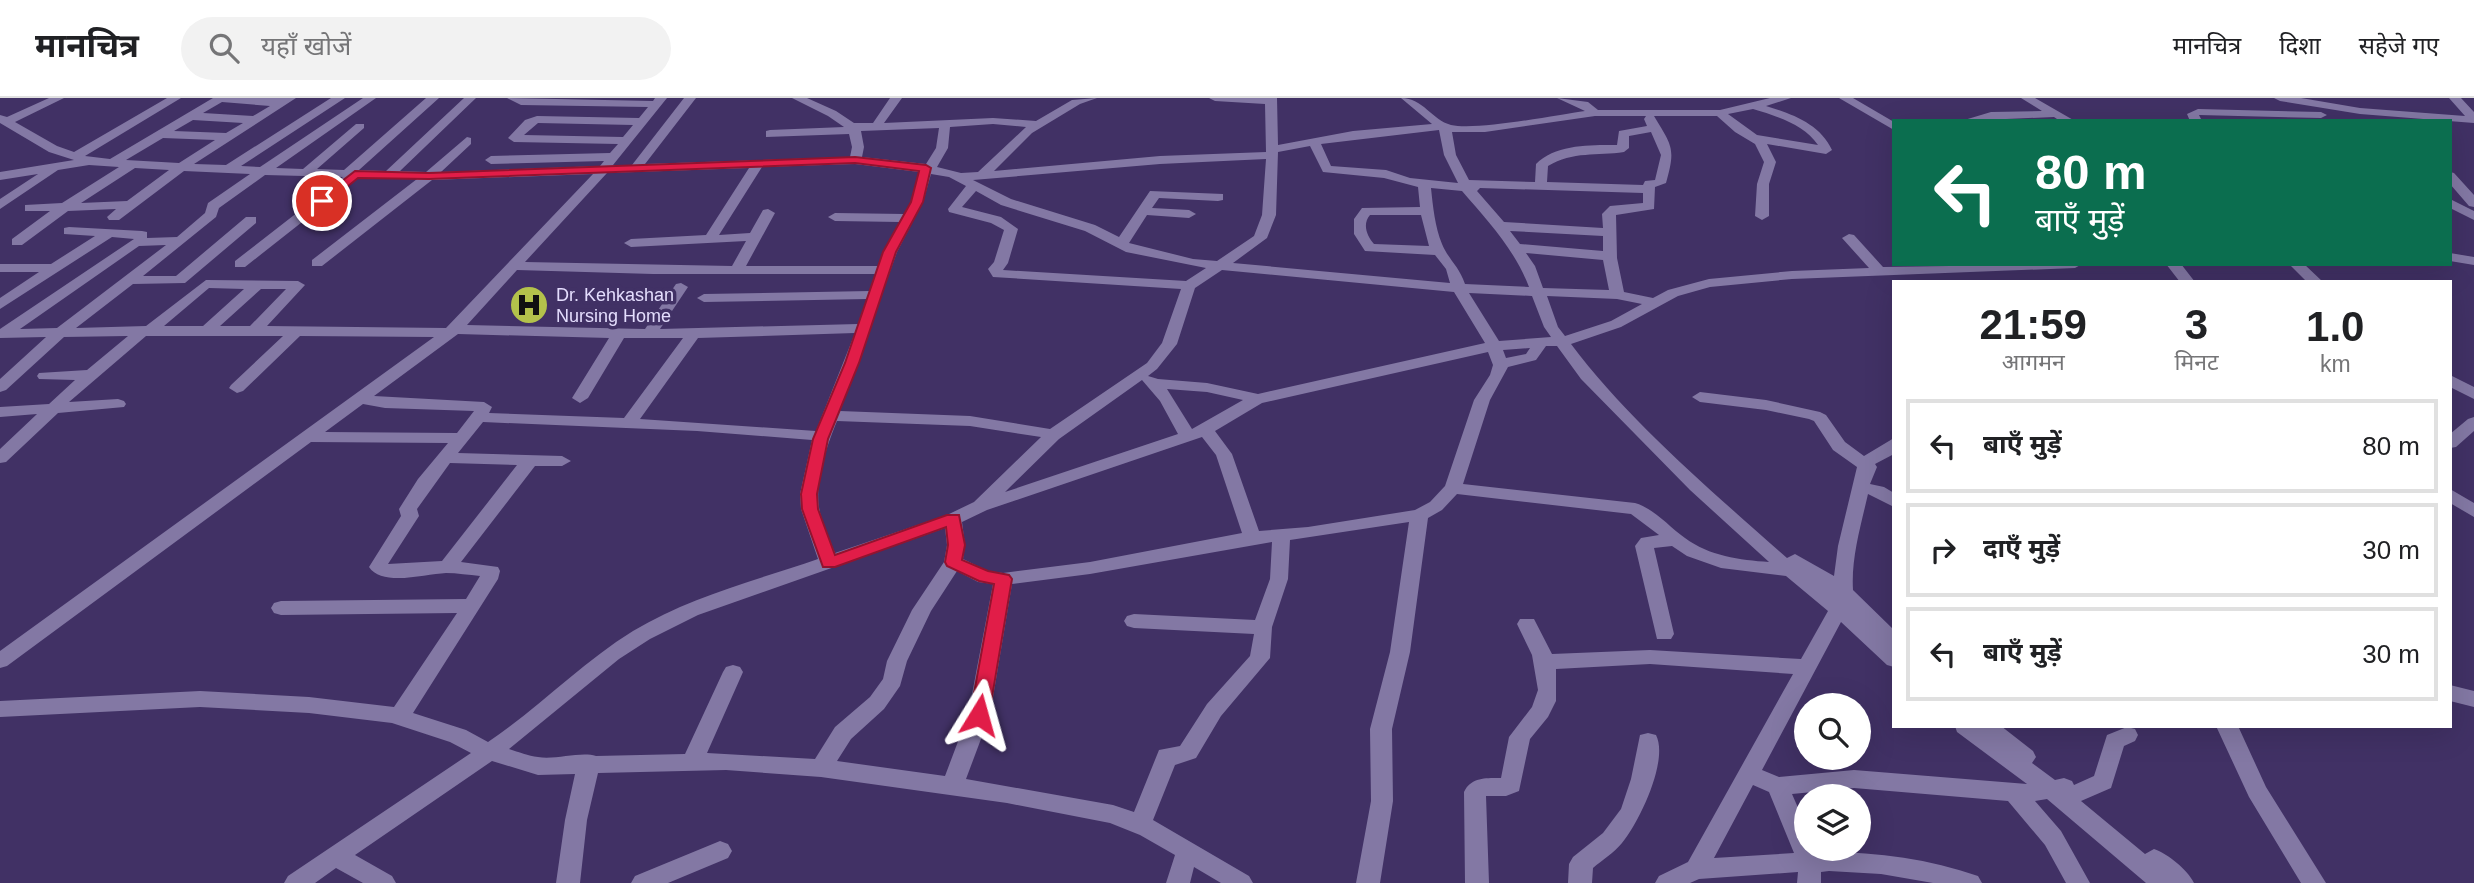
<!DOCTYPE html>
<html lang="hi">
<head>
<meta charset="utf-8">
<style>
	:root { --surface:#fff; --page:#f2f2f2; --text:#202124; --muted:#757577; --line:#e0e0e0 }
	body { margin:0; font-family:Helvetica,"Noto Sans Devanagari",sans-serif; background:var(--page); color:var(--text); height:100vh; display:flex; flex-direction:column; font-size:26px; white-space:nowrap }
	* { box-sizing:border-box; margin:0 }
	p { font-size:23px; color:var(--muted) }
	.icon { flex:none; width:38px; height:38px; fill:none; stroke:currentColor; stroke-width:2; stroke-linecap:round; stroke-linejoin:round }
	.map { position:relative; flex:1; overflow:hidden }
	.side { position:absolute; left:1892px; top:182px; width:560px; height:448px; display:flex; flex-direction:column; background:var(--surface); border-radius:0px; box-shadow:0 7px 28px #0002 }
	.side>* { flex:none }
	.top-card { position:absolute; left:1892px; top:21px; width:560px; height:147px; border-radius:0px; box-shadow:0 7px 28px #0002; background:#0b6e4f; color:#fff; overflow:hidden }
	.fabs { position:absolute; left:1794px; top:595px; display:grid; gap:14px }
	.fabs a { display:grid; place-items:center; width:77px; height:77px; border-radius:50%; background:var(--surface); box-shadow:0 7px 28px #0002; font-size:35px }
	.pin { position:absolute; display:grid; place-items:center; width:60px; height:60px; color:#fff; margin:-30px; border:4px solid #fff; border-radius:50%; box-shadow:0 2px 7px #0007 }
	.me { position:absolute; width:77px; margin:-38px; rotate:8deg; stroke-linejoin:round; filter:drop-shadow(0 0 5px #0008) }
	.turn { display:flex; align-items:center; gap:24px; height:147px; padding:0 28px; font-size:32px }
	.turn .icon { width:91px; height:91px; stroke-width:2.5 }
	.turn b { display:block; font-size:49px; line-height:60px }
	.eta { display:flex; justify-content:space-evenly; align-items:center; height:119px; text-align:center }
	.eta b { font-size:42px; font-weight:800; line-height:49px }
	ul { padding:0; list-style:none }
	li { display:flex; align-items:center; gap:21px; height:94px; margin:0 14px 10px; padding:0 14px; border:4px solid var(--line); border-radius:0px }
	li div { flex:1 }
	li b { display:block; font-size:26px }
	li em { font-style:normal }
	header { display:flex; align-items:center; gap:42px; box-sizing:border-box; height:98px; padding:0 35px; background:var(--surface); border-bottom:2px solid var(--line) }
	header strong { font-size:33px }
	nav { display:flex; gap:38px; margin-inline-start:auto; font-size:24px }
	.search { width:490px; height:63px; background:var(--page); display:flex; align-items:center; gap:18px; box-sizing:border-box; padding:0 24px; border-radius:38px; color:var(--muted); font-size:26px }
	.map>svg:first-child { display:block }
</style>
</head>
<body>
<header>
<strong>मानचित्र</strong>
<div class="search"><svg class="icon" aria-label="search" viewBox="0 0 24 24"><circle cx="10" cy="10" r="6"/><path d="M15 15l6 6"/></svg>यहाँ खोजें</div>
<nav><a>मानचित्र</a><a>दिशा</a><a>सहेजे गए</a></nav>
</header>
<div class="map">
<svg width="2474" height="785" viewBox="0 0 2474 785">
	<rect width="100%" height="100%" fill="#413165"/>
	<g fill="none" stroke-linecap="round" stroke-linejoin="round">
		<!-- minor -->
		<path fill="#8378a4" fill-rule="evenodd" d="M 49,0 L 64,0 L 15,24 L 57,48 L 74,54 L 167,0 L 181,0 L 85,58 L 110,61 L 213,0 L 296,0 L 194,66 L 226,67 L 331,0 L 345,0 L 241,68 L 260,69 L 363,0 L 376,0 L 276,70 L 303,71 L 356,26 L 364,26 L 364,30 L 317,71 L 344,72 L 426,0 L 439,0 L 359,72 L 386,73 L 464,0 L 476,0 L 400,73 L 426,74 L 467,39 L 471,40 L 471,46 L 441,74 L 600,68 L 604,63 L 491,66 L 485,62 L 491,58 L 610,55 L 618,46 L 514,44 L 508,40 L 525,22 L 537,18 L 639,20 L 648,9 L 521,7 L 507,0 L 653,3 L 655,0 L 667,0 L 613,67 L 632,67 L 684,0 L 696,0 L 645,66 L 850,59 L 852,49 L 849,36 L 766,39 L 766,33 L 770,32 L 844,29 L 828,18 L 792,0 L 807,0 L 836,13 L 854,25 L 873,25 L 890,0 L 902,0 L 884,25 L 993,20 L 1036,23 L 1072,2 L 1097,0 L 1080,6 L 1032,35 L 994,73 L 1160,58 L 1266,54 L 1265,6 L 1215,3 L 1209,0 L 1277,0 L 1278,47 L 1353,33 L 1432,26 L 1401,0 C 1423,0 1432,22 1451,27 C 1476,33 1556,17 1585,13 L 1557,0 L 1588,4 L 1598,12 L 1720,12 L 1770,0 L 1791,0 L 1766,8 C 1792,16 1820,26 1832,52 L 1826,56 L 1767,46 L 1776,64 L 1769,86 L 1769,118 L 1762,122 L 1755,118 L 1757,86 L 1764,64 L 1755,46 L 1735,34 L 1717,18 L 1654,18 C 1672,48 1676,50 1666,85 L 1655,89 L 1654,111 L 1616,117 L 1617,160 L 1624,194 L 1653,200 L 1668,192 L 1709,181 L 1792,173 L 1869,170 L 1842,140 L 1849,136 L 1854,137 L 1883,169 L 2082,166 L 2075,170 L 1792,181 L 1710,189 L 1678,198 L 1621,229 L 1571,246 C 1627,321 1708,390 1779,453 L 1787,460 L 1795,456 L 1834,478 L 1838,448 L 1857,369 L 1833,352 L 1814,323 L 1809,321 L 1766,312 L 1700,304 L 1692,299 L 1700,294 L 1766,302 L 1820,314 L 1826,317 L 1845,344 L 1864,358 L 1894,340 L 1894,356 L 1875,366 L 1877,369 L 1870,386 L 1884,389 L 1894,395 L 1894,409 L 1868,396 C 1861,427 1851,460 1853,492 L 1894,532 L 1894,569 L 1887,567 L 1841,524 L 1762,672 L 1779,679 L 1854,672 L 2027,686 L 1957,634 L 1955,628 L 2001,628 L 2033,653 L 2036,659 L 2032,665 L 2055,682 L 2064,680 L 2072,683 L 2074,687 L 2094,678 L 2107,637 L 2127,629 L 2135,631 L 2138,637 L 2135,643 L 2124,648 L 2111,690 L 2081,703 L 2145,756 L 2154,751 C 2168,756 2187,771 2194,785 L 2146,785 L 2047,701 L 2035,703 L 2061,733 L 2090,785 L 2066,785 L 2045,747 L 2008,703 L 1854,690 L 1792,696 L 1806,728 L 1806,751 L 1816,751 L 1817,754 C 1871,753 1927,760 1978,778 L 1982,785 L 1933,785 L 1881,776 L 1829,773 L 1821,774 L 1821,785 L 1797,785 L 1798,774 L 1699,781 L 1690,785 L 1655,785 L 1659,778 L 1688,764 L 1793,576 L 1650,566 L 1556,571 L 1556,603 L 1548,619 L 1530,641 L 1519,693 L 1506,698 L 1486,698 L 1489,785 L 1465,785 L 1464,694 C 1471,679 1486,680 1501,680 L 1509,639 L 1532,609 L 1538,592 L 1532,557 L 1517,526 L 1520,521 L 1534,521 L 1552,556 L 1650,552 L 1801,561 L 1828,513 L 1786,478 L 1721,470 L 1687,458 L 1672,448 L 1654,450 L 1674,536 L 1671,541 L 1657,541 L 1635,448 L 1641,440 L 1659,437 L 1631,416 L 1457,396 L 1442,412 L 1428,420 L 1410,554 L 1392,631 L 1393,703 L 1380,785 L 1356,785 L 1371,703 L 1370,631 L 1390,554 L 1409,424 L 1290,442 L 1288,481 L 1272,529 L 1270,560 L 1221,618 L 1196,660 L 1175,667 L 1153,722 L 1249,778 L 1253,785 L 1221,785 L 1194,769 L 1190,785 L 1166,785 L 1175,757 L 1140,737 L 1110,725 L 1007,705 L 821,679 L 726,672 L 598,675 L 587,722 L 580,785 L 556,785 L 565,722 L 575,676 L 538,677 L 492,663 L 355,757 L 392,778 L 396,785 L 363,785 L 336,770 L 315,785 L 284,785 L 288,778 L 471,655 L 450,644 L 392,625 L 309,615 L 200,609 L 0,619 L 0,603 L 200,593 L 309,599 L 394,609 L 457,515 L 281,517 L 274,515 L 271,510 L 274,505 L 281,503 L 466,501 L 480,478 C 469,477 457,475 446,475 C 425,476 382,489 369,469 L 401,418 L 399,411 L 418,381 L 448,345 L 311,344 L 7,568 L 0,570 L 0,553 L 434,239 L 300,238 L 243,293 L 237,295 L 229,290 L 231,287 L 283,238 L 146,238 L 69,304 L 118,301 L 124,303 L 126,306 L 124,309 L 58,315 L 6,364 L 0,365 L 0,351 L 37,316 L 0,319 L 0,309 L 49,306 L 75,282 L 39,281 L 37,278 L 39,275 L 87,272 L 128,238 L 64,239 L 6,292 L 0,294 L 0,281 L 46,239 L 0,240 L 0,231 L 134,141 L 112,139 L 0,211 L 0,200 L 39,174 L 0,174 L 0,166 L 51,166 L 95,138 L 64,136 L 64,130 L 69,129 L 142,133 L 147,134 L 147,140 L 177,139 L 205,115 L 208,105 L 250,76 L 184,73 L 119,122 L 109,122 L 107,119 L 116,111 L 68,113 L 22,147 L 12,147 L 12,141 L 50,113 L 25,113 L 25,107 L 62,105 L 119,69 L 89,67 L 58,72 L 0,111 L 0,101 L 38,76 L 0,82 L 0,74 L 74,62 L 49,54 L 0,25 L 0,17 L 7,19 ZM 222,4 L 270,8 L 253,18 L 203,15 ZM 1753,11 C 1776,18 1804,26 1818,47 L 1757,37 L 1728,16 ZM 1595,18 L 1646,18 L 1644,21 L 1647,28 L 1619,33 L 1617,47 C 1591,47 1556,46 1536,66 L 1535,84 L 1469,82 L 1456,57 L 1452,34 L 1485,34 ZM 193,22 L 243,25 L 226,35 L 174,33 ZM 538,25 L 633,27 L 623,39 L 524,37 ZM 993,26 L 1026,29 L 978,74 L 961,75 L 937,69 L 948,50 L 950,29 ZM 939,30 L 936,50 L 926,66 L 862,59 L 864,49 L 861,33 ZM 1439,32 L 1444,57 L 1458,85 L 1410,80 L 1386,72 L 1331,68 L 1321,46 ZM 1651,34 L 1661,57 L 1655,82 L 1645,83 L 1643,87 L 1547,84 L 1548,68 C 1573,53 1597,58 1624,54 L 1629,50 L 1629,38 ZM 163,40 L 215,42 L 179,65 L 126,62 ZM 1310,48 L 1323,74 L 1384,80 L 1418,89 L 1420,109 L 1362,110 L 1354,121 L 1354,136 L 1365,153 L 1435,157 L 1446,171 L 1450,185 L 1233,165 L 1267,140 L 1276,117 L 1278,54 ZM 1266,61 L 1262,117 L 1254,138 L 1217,163 L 1193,161 L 1129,145 L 1147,117 L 1189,120 L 1196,116 L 1189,112 L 1152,110 L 1159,100 L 1218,103 L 1223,102 L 1223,96 L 1150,93 L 1119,139 L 1095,127 L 1011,101 L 973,82 L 1160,66 ZM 855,66 L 919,74 L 911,104 L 904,116 L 835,115 L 828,119 L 835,123 L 900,124 L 878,168 L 746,168 L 775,115 L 768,111 L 763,112 L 750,135 L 719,137 L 762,69 ZM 135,70 L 169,72 L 127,103 L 81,105 ZM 749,70 L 706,137 L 631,141 L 624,145 L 631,149 L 746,143 L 732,168 L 525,164 L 607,75 ZM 593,76 L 446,230 L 267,228 L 305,187 L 298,183 L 206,182 L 146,228 L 76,230 L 133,186 L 185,185 L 256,125 L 256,119 L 246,119 L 176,178 L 143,178 L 216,119 L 219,110 L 265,77 L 343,79 L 235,163 L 235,169 L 245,169 L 358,80 L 417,81 L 312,162 L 312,168 L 322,168 L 432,82 ZM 931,76 L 949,79 L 966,88 L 948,111 L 949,114 L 991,125 L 1004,132 L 994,164 L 988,171 L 993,179 L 1181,191 L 1162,245 L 1147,265 L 1050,331 L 970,318 L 840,313 L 897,154 L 923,104 ZM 1431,90 L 1462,93 C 1488,123 1515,152 1529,189 L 1465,186 C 1459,168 1448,161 1442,146 C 1435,129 1433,109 1431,90 ZM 1480,90 L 1643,95 L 1643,105 L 1610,108 L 1602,116 L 1603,130 L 1504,124 L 1477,93 ZM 976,93 L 1001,107 L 1085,133 L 1126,154 L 1206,170 L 1186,183 L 1003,172 L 1008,165 L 1018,131 L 1001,119 L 962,109 ZM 1370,117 L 1421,117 L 1429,148 L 1374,146 C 1367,138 1362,126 1370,117 ZM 1510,133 L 1603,138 L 1603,153 L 1520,146 ZM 166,147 L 57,230 L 20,231 L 139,148 ZM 1526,155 L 1603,162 L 1609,192 L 1543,190 L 1535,168 ZM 517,172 L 653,176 L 875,176 L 870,193 L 704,196 L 697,200 L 704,204 L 867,201 L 858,226 L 660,231 L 688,189 L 681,185 L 676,186 L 645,231 L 467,227 ZM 1222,172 L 1454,194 L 1485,245 L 1258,296 L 1207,285 L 1158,281 L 1148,278 L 1157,271 L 1177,246 L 1195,190 ZM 209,190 L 244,191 L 203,228 L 164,228 ZM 261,191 L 286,191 L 250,228 L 220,228 ZM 1469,195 L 1532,198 L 1544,229 L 1551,239 L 1499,243 ZM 1547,198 L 1617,201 L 1642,206 L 1611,223 L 1565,238 L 1558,229 ZM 855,235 L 816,333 L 640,321 L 698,240 ZM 458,236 L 609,240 L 572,300 L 580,305 L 588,300 L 624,240 L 683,240 L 624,320 L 489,315 L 492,309 L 484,304 L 374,298 ZM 1546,248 L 1557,248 L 1581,281 L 1690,392 L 1769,464 C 1740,462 1709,458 1685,440 C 1668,428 1655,411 1635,405 L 1463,386 L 1490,302 L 1508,269 L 1536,262 ZM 1530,250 L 1526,256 L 1506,260 L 1503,252 ZM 1488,254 L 1493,267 L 1490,277 L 1474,302 L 1445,388 L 1430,404 L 1415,412 L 1308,429 L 1259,433 L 1232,356 L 1215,333 L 1262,305 ZM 1142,282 L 1160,303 L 1178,336 L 1005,394 L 1059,341 ZM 1167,291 L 1207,294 L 1243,302 L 1192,331 ZM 363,306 L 385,310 L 474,313 L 457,335 L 325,334 ZM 837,323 L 970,328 L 1041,339 L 974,404 L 947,417 L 835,455 C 829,440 821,424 819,409 C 815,382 827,347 837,323 ZM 483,324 L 697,333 L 812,342 L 800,396 L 801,411 L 818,461 C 757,482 689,499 633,533 C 581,565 539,610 488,644 L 466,632 L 413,615 L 498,481 L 500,473 L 498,469 L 461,464 L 535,368 L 562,368 L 571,363 L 562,358 L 458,355 ZM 1202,339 L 1216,357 L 1242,435 L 1090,464 L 1003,475 L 988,473 L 963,461 L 965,447 L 962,424 L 987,412 ZM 450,365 L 517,367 L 442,463 L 388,466 L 419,418 L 417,411 ZM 945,430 L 947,447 L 944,464 L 912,512 L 887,563 L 883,581 L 870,599 L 835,629 L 815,661 L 707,655 L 743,574 L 740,569 L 733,567 L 726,569 L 723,574 L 685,656 L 596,658 C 581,653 556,662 538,659 C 528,658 519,654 509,651 L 619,561 L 650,541 L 698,517 ZM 1272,444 L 1270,481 L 1255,522 L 1134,516 L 1127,518 L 1124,523 L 1127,528 L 1134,530 L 1254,536 L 1250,558 L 1207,606 L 1180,648 L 1159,652 L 1134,714 L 1113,707 L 966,681 L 990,617 L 1012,486 L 1090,476 ZM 957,473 L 978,484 L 993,486 L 968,617 L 945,678 L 837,663 L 851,641 L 884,611 L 900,588 L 907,563 L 931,513 ZM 1753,687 L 1769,694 L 1794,755 L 1714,760 Z
			M 1839,0 L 1853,0 L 1894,24 L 1894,32 Z
			M 2021,0 L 2035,0 L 2075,23 L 2060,23 L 2054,19 L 1961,23 L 1991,14 L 2042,13 Z
			M 2274,0 L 2301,0 L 2360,10 L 2465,18 L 2449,0 L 2461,0 L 2474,14 L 2474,25 L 2360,16 L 2280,3 Z
			M 2198,11 L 2321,14 L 2327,17 L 2321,20 L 2199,17 L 2202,23 L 2190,23 L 2187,16 Z
			M 2450,74 L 2454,75 L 2474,97 L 2474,109 L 2469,108 L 2450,86 Z
			M 2450,101 L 2474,113 L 2474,122 L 2450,110 Z
			M 2450,155 L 2474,159 L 2474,167 L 2450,163 Z
			M 2166,166 L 2181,166 L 2195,184 L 2180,184 Z
			M 2289,166 L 2304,166 L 2323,184 L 2307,184 Z
			M 2450,277 L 2474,289 L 2474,301 L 2450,289 Z
			M 2474,319 L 2474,333 L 2456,349 L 2450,350 L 2450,336 L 2468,321 Z
			M 2450,391 L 2474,405 L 2474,419 L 2450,405 Z
			M 2450,587 L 2474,593 L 2474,609 L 2450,603 Z
			M 2216,628 L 2238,628 L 2266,689 L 2326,785 L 2301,785 L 2249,699 Z
			M 1648,635 L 1656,637 C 1669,662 1639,725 1622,745 C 1614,755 1602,762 1593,770 L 1592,785 L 1568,785 L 1569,766 L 1573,759 L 1603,735 L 1621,711 L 1631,681 L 1640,637 Z
			M 720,743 L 728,746 L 732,753 L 728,760 L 668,785 L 631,785 L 635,778 Z"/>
	</g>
	<!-- route -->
	<path fill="#e11d48" stroke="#92132f" stroke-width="2" d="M 855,59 L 926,67 L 931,70 L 923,104 L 896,154 L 859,265 L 828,341 L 817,396 L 818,411 L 835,457 L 947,417 L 959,417 L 965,447 L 962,462 L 988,473 L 1009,477 L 1012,481 L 989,617 L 986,622 L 979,624 L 973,622 L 970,617 L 994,486 L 979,483 L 947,468 L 945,464 L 948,447 L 946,429 L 835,469 L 823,469 L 802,411 L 801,396 L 813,341 L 845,265 L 883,154 L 911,104 L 919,73 L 855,65 L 429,81 L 358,80 L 326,106 L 316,103 L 355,73 L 429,75 Z"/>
	<!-- icons -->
	<defs>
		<symbol id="hospital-disc" viewBox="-11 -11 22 22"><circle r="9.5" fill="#b3c24b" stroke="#413165"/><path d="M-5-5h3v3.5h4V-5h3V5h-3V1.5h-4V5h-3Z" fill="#111"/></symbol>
	</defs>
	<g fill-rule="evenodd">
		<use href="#hospital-disc" x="507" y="185" width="44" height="44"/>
	</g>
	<g text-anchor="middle" stroke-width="7" stroke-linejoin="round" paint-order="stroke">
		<!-- poi labels -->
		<g font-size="18" fill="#e4ddfd" stroke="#413165" text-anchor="start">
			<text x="556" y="203">Dr. Kehkashan<tspan x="556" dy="21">Nursing Home</tspan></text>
		</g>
	</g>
</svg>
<div class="fabs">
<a><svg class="icon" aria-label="search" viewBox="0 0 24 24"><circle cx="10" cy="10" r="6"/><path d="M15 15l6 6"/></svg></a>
<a><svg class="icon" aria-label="layers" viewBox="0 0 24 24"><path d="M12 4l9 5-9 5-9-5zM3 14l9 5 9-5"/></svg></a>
</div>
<div class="pin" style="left:322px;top:103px;background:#d93025"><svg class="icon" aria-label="arrive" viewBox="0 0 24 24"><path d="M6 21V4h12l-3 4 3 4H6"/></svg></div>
<svg class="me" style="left:979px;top:617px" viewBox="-20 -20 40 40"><path d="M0-17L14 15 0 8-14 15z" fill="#e11d48" stroke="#fff" stroke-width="4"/></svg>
<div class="top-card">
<div class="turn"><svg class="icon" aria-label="left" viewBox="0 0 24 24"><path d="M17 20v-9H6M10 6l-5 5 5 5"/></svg><div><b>80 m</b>बाएँ मुड़ें</div></div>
</div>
<section class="side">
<div class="eta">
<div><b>21:59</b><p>आगमन</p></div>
<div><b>3</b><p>मिनट</p></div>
<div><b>1.0</b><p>km</p></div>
</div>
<ul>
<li><svg class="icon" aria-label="left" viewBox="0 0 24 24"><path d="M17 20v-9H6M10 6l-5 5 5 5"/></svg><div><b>बाएँ मुड़ें</b></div><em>80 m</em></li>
<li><svg class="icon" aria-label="right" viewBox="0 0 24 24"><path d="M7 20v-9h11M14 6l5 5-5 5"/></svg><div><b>दाएँ मुड़ें</b></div><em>30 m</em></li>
<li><svg class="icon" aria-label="left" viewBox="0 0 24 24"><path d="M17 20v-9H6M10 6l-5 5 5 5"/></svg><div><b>बाएँ मुड़ें</b></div><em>30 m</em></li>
</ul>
</section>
</div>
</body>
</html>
